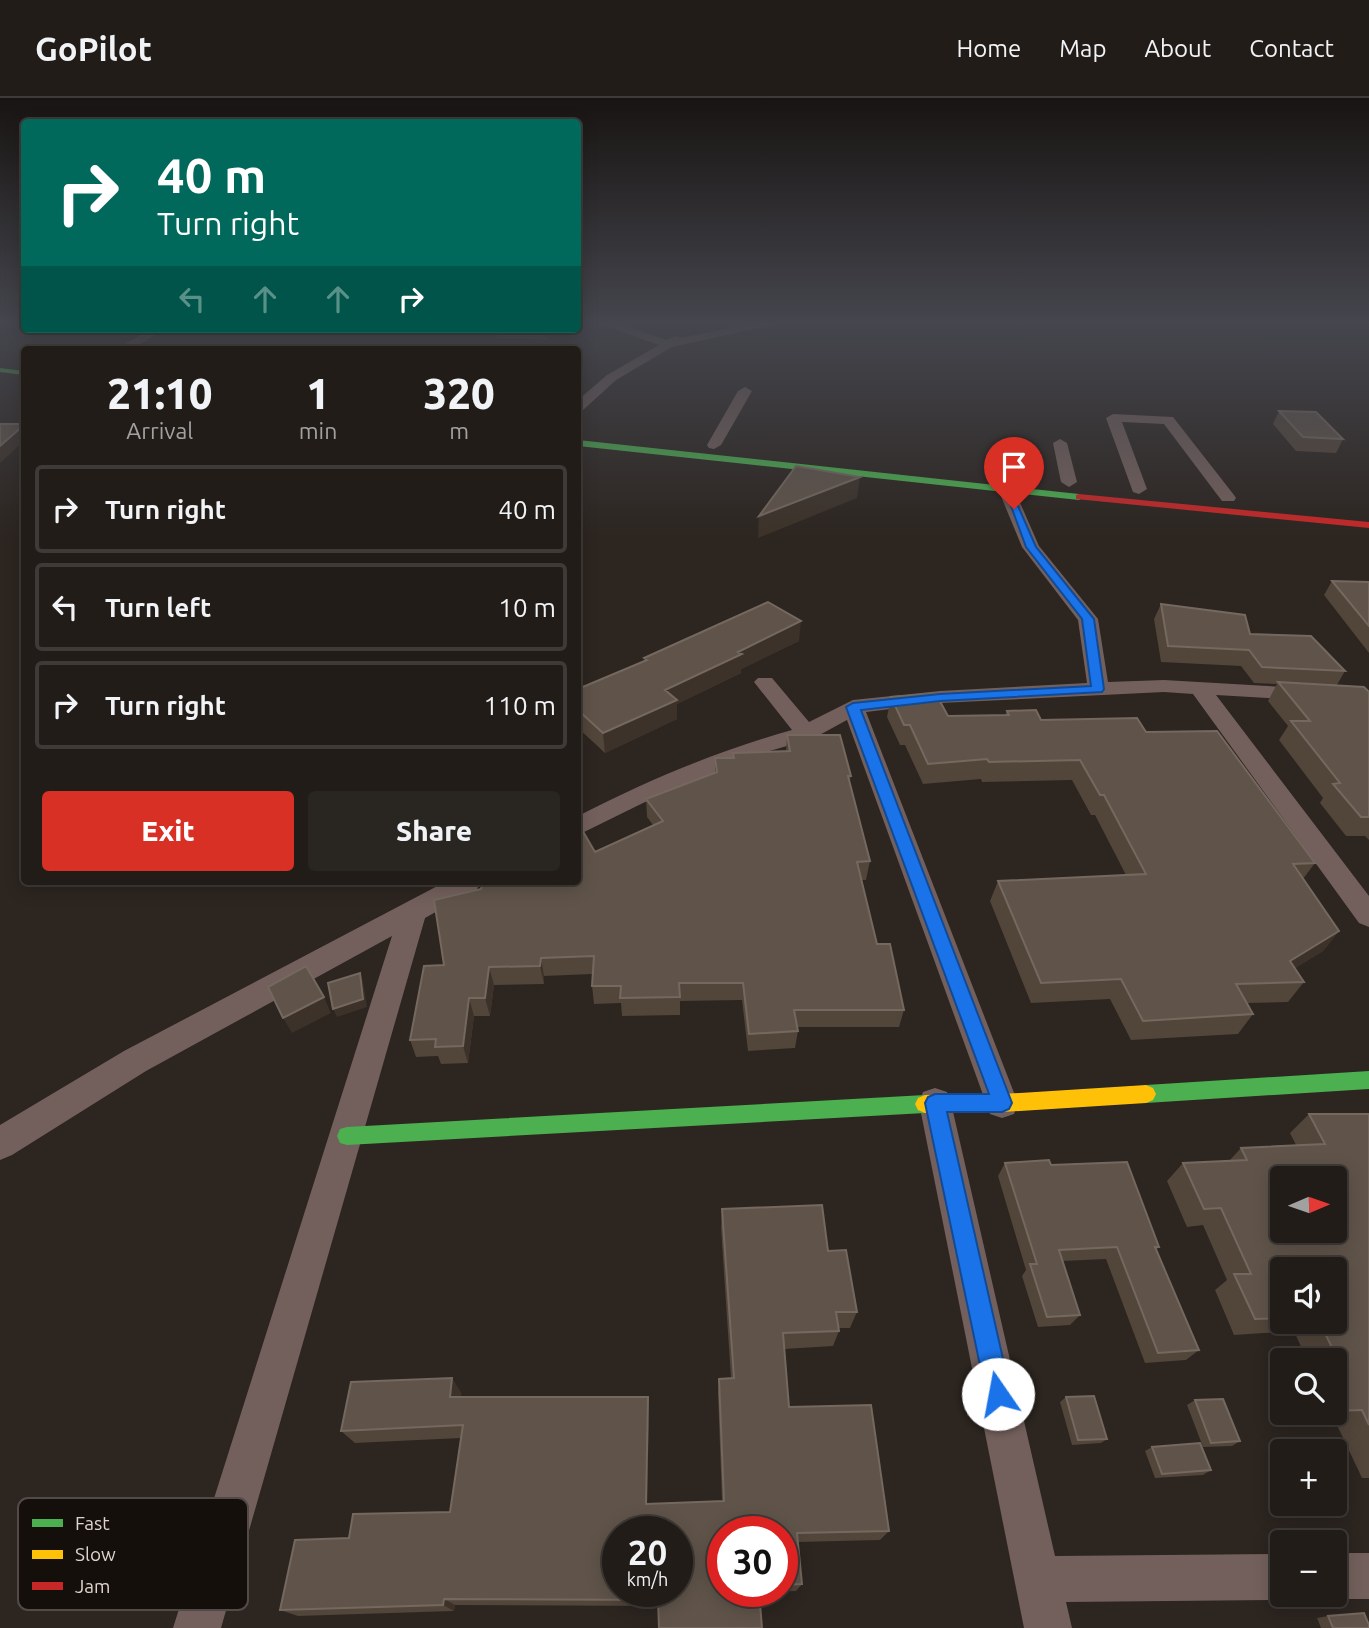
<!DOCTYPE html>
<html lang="en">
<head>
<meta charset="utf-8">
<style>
	:root { --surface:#211c18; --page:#292521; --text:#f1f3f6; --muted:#a2a1a2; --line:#3e3a37; --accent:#d93025 }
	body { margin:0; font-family:Ubuntu,sans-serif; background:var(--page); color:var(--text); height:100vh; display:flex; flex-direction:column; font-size:26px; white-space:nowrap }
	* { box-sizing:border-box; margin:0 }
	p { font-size:23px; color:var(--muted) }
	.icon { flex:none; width:38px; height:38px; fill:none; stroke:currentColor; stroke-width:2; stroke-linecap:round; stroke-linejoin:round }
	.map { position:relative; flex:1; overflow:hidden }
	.side { position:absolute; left:21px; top:248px; width:560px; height:539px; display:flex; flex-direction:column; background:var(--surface); border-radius:7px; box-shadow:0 4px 18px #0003,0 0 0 2px var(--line) }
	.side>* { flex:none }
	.banner { position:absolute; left:21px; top:21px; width:560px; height:214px; border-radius:7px; box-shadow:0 4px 18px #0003,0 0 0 2px var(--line); background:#00695c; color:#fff; overflow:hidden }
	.needle { width:46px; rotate:88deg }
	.controls { position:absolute; left:1270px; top:1068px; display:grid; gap:14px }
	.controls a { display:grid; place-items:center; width:77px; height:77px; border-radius:7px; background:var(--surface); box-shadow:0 4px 18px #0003,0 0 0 2px var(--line); font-size:35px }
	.speed { position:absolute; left:602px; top:1418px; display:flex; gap:14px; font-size:35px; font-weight:700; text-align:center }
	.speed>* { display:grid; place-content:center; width:91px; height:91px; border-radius:50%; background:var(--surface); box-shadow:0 4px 18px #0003,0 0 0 2px var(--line); line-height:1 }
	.speed small { font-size:18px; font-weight:400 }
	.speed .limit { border:10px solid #d22; background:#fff; color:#111 }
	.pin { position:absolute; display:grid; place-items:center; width:60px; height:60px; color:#fff; margin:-72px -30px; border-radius:50% 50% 50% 0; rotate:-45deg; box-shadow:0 0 7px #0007 }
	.pin .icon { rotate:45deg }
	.me { position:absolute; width:77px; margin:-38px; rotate:348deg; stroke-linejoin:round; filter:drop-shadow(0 0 5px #0008) }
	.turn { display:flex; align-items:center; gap:24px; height:147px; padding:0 21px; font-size:32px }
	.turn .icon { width:91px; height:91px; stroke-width:2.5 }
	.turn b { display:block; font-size:49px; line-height:60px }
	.lanes { display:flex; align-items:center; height:66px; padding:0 21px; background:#0003; justify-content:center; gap:35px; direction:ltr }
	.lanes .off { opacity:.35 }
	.eta { display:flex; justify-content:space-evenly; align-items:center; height:119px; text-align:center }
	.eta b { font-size:42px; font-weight:800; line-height:49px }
	.primary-button { display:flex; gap:14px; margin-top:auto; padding:14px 21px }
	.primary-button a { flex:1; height:80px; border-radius:7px; background:var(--accent); color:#fff; font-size:28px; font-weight:800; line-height:80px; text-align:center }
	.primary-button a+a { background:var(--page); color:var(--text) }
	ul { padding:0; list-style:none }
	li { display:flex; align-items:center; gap:21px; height:88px; margin:0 14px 10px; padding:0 7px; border:4px solid var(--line); border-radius:7px }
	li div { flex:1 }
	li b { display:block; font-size:26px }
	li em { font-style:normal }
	header { display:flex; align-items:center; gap:42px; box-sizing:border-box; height:98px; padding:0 35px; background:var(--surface); border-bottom:2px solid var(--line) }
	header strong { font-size:33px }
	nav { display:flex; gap:38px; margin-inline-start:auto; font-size:24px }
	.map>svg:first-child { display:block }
</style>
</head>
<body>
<header>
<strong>GoPilot</strong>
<nav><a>Home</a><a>Map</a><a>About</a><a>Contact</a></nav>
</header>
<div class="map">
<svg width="1369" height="1530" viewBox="0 0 1369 1530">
	<rect width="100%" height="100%" fill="#2c2520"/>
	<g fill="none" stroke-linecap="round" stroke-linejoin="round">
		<!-- street -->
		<path fill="#73605c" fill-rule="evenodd" d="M 601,226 L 619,226 L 667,242 L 676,238 L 681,240 L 750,226 L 775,226 L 672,249 L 616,282 L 583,312 L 578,313 L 578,302 L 607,277 L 659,247 Z
			M 151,231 L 165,231 L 130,252 L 115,252 Z
			M 745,289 L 752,293 L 721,347 L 714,351 L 709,350 L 707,347 L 738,293 Z
			M 1113,316 L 1173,319 L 1234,397 L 1236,400 L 1234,403 L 1222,403 L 1164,326 L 1122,324 L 1147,391 L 1139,396 L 1133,394 L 1106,320 Z
			M 1060,341 L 1067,345 L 1077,384 L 1069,389 L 1061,384 L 1053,345 Z
			M 1006,386 L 1014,391 L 1039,448 L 1098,521 L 1108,584 L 1164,582 L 1369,594 L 1369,606 L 1216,597 L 1369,798 L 1369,829 L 1359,825 L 1193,596 L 1164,594 L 940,605 L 866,614 L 1018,1005 L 1014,1016 L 1002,1020 L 990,1016 L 986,1005 L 847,622 L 814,640 L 753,658 L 643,705 L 578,737 L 578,718 C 646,683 717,653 792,632 L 754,584 L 758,580 L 772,580 L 809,624 L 853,602 L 940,593 L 1087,585 L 1078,522 L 1022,449 L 998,391 Z
			M 445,784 L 481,784 L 477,791 L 425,820 L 221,1530 L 173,1530 L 392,838 L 146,973 L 12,1057 L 0,1062 L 0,1027 L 124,953 Z
			M 935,990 L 947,994 L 951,1005 L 1055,1458 L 1283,1456 L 1283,1496 L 1297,1496 L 1283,1502 L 1066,1504 L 1072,1530 L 1024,1530 L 919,1005 L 923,994 Z
			M 1335,1455 L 1369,1455 L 1369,1501 L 1335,1501 L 1323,1496 L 1335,1496 Z"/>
		<!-- fast -->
		<path fill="#4caf50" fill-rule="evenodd" d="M 0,270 L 24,273 L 24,277 L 0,274 Z
			M 578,342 L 1079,396 L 1084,399 L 1079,402 L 578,348 Z
			M 1369,973 L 1369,991 L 1146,1005 L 1139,1002 L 1136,996 L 1139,990 L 1146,987 Z
			M 925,997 L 932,1000 L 935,1006 L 932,1012 L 925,1015 L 347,1047 L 340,1045 L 337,1038 L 340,1031 L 347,1029 Z"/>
		<!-- slow -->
		<path fill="#ffc107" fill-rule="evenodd" d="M 1146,987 L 1153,990 L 1156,996 L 1153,1002 L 1146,1005 L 1002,1014 L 925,1015 L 918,1012 L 915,1006 L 918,1000 L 925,997 L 1002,996 Z"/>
		<!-- jam -->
		<path fill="#c62828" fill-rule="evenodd" d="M 1079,396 L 1369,424 L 1369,430 L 1076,401 L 1076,397 Z"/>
	</g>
	<!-- wall -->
	<path fill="#52453a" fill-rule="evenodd" d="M 496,231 L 559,231 L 547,242 L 497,240 Z
		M 1279,313 L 1343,341 L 1336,355 L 1296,353 L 1273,326 Z
		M 1332,483 L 1369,484 L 1369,555 L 1324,497 Z
		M 1161,506 L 1250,536 L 1345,573 L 1337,587 L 1369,594 L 1369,742 L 1365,738 L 1346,738 L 1320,705 L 1323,700 L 1279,642 L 1288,628 L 1268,603 L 1277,586 L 1254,585 L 1241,568 L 1161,564 L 1154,521 Z
		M 799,543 L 741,571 L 741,575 L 677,606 L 677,621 L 605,655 L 578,630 L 578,591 L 645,563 L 644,560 Z
		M 891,599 L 948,618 L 1005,617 L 1007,613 L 1041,622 L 1146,634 L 1315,765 L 1303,781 L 1339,833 L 1323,853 L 1295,870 L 1304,884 L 1288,904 L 1247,905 L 1253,916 L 1238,936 L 1131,942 L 1110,901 L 1031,905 L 990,803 L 998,783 L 1126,777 L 1095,717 L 1091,717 L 1072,682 L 982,684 L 981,681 L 923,686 L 905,647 L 900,647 L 887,619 Z
		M 787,637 L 851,678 L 849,685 L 870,763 L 866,782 L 862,782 L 877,846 L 904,912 L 899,929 L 798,929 L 798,933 L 795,950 L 748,953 L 742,902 L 680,903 L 680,917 L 622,918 L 621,905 L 594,906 L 592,888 L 593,876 L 544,878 L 544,886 L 494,887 L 490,918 L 474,918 L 468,965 L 441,966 L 438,958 L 416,959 L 410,942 L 444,867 L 513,787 L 511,784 L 578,784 L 595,754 L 653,727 L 647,719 L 646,701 L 715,675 L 715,660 L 733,660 L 733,655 L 786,653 Z
		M 1309,1016 L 1369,1016 L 1369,1380 L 1362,1380 L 1336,1325 L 1296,1326 L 1291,1314 L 1335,1314 L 1335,1262 L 1307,1262 L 1294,1233 L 1234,1237 L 1215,1192 L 1227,1182 L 1203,1127 L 1187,1129 L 1167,1083 L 1183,1065 L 1229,1063 L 1241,1050 L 1296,1047 L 1290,1035 ZM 1283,1171 L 1335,1223 L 1283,1223 Z
		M 1005,1065 L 1051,1067 L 1159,1149 L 1156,1152 L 1199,1252 L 1186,1262 L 1145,1265 L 1106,1161 L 1062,1163 L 1080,1217 L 1070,1227 L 1038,1229 L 1022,1178 L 1026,1172 L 998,1078 Z
		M 722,1111 L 828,1153 L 857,1214 L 850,1230 L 838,1230 L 839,1233 L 833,1248 L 784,1251 L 789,1309 L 889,1433 L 880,1442 L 798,1444 L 802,1486 L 796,1493 L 760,1494 L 658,1508 L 455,1507 L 454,1513 L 298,1518 L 280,1512 L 349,1440 L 450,1414 L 461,1340 L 355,1345 L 341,1333 L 461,1294 L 461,1299 L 648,1299 L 649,1312 L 647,1406 L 722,1403 L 718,1295 L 719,1281 L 731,1280 L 721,1130 ZM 782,1433 L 782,1493 L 723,1493 Z
		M 1283,1283 L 1283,1296 L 1278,1286 Z
		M 1066,1299 L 1107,1341 L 1101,1345 L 1072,1347 L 1060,1304 Z
		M 1195,1302 L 1240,1343 L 1232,1348 L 1203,1349 L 1187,1307 Z
		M 1152,1349 L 1211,1372 L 1203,1377 L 1155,1380 L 1145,1353 Z
		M 1328,1518 L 1369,1530 L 1321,1530 L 1317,1520 Z"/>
	<!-- shaded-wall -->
	<path fill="#3c3229" d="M 546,231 L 559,231 L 547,242 Z
		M 24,327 L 24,343 L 0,365 L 0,348 Z
		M 860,379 L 857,400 L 758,440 L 759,418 Z
		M 801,523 L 799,543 L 741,571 L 741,575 L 677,606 L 677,621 L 605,655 L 603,635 L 665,592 L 738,554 Z
		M 1339,833 L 1323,853 L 1275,883 L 1290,863 Z
		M 541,860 L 544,878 L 544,886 L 540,868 Z
		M 489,869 L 494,887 L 490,918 L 485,900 Z
		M 360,875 L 363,883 L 367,909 L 337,919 L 333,911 Z
		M 324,899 L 331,915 L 292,935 L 283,920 Z
		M 469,900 L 474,918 L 468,965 L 463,948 Z
		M 452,1280 L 461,1294 L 459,1313 L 450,1299 Z
		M 648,1299 L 649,1312 L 647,1416 L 646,1406 Z
		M 444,1501 L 455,1507 L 454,1513 L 443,1507 Z"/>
	<!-- building -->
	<path fill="#60544a" stroke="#74685f" stroke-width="2" fill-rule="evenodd" d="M 1279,313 L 1316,314 L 1343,341 L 1303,339 Z
		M 0,326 L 24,326 L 24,327 L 0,348 Z
		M 796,368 L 860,379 L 759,418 Z
		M 1332,483 L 1369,484 L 1369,528 Z
		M 768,504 L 801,523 L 738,554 L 742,556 L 665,592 L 677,602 L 603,635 L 578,612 L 578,591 L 647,562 L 644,560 Z
		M 1161,506 L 1245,517 L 1250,536 L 1311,538 L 1345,573 L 1262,569 L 1249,552 L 1168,548 Z
		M 1278,584 L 1364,589 L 1369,594 L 1369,719 L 1361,719 L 1333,686 L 1340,685 L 1291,623 L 1310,623 Z
		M 936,596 L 948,618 L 1009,617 L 1007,613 L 1036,612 L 1041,622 L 1137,620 L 1146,634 L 1217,633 L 1315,765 L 1293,766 L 1339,833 L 1290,863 L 1304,884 L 1236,886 L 1253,916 L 1143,923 L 1121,881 L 1041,885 L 998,783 L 1146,776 L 1104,697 L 1100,697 L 1080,662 L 989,664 L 987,661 L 928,666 L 910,627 L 904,627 L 891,599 Z
		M 787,637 L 840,637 L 851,678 L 848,678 L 870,763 L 857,764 L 877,846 L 890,846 L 904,912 L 794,912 L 798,933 L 749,936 L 743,885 L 679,885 L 680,899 L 620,900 L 621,888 L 592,888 L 594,858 L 541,860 L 540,868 L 489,869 L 485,900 L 469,900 L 463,948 L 435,949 L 436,941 L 410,942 L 424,868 L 444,867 L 434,802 L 481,791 L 482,787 L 517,787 L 516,784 L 578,784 L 578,725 L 595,754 L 663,723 L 646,701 L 717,674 L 715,660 L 734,660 L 733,655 L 790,653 Z
		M 306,868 L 324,899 L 283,920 L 268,889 Z
		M 360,875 L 363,901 L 333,911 L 328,885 Z
		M 1309,1016 L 1369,1016 L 1369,1327 L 1362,1312 L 1335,1313 L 1335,1270 L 1342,1270 L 1319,1223 L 1335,1223 L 1335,1171 L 1283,1171 L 1283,1220 L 1255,1221 L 1234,1176 L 1251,1176 L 1221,1110 L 1204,1111 L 1183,1065 L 1247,1062 L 1241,1050 L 1325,1046 ZM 1283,1080 L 1335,1080 L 1335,1132 L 1283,1132 Z
		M 1049,1062 L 1051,1067 L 1127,1064 L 1159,1149 L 1155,1149 L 1199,1252 L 1158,1255 L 1117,1149 L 1059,1152 L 1080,1217 L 1047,1219 L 1030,1166 L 1037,1166 L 1005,1065 Z
		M 822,1107 L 828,1153 L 846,1152 L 857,1214 L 836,1214 L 839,1233 L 783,1235 L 789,1309 L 871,1307 L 889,1433 L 797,1435 L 802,1486 L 782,1487 L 782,1433 L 723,1433 L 723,1493 L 759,1493 L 762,1530 L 659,1530 L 658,1502 L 444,1501 L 443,1507 L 280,1512 L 295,1442 L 349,1440 L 353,1416 L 450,1414 L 463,1327 L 341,1333 L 351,1284 L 452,1280 L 450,1299 L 648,1299 L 646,1406 L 724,1403 L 719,1281 L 734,1280 L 722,1111 ZM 618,1433 L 677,1433 L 677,1493 L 618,1493 Z
		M 1094,1298 L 1107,1341 L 1078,1342 L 1066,1299 Z
		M 1223,1301 L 1240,1343 L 1211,1345 L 1195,1302 Z
		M 1200,1345 L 1211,1372 L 1162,1376 L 1152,1349 Z
		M 1364,1515 L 1369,1527 L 1369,1530 L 1333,1530 L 1328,1518 Z"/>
	<!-- sky -->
	<linearGradient id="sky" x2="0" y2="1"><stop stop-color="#181412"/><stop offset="0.51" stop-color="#45464e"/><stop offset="1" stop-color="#45464e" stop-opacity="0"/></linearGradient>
	<rect width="1369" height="441" fill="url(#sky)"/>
	<!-- route -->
	<path fill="#1a73e8" stroke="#114b97" stroke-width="2" d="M 1011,408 L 1018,408 L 1036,449 L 1094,521 L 1104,591 L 1102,594 L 940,603 L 861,612 L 1012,1005 L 1009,1011 L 1002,1014 L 947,1014 L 1011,1296 L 1007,1305 L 998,1308 L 989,1305 L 986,1296 L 925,1005 L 928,999 L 935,996 L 989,996 L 846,609 L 853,605 L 940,596 L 1091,588 L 1082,521 L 1026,449 Z"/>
	<!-- legend -->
	<rect x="18" y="1400" width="230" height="112" rx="10" fill="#150f0b" stroke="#514a46" stroke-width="2"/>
	<rect x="32" y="1421" width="31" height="8" fill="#4caf50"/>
	<rect x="32" y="1452" width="31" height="9" fill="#ffc107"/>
	<rect x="32" y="1484" width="31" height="8" fill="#c62828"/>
	<g font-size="19" fill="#ddd4ce">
		<text x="75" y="1432">Fast</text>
		<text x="75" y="1463">Slow</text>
		<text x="75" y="1495">Jam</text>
	</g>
</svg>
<div class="controls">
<a><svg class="needle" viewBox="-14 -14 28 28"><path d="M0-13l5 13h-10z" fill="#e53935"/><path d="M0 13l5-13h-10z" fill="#a2a1a2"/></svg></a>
<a><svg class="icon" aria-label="sound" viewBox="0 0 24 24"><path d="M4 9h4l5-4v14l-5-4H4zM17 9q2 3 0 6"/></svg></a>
<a><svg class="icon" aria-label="search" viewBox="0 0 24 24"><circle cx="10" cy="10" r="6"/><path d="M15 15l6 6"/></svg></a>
<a>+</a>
<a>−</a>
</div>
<div class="speed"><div>20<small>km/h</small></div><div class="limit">30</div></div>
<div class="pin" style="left:1014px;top:411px;background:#d93025"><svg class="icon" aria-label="arrive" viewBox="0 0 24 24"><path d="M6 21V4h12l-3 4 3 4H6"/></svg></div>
<svg class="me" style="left:998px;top:1296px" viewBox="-20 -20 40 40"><circle r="19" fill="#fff"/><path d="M0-13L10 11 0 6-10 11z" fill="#1a73e8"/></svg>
<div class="banner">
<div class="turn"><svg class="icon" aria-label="right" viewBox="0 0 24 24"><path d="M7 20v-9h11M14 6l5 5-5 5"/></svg><div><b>40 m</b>Turn right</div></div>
<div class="lanes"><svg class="icon off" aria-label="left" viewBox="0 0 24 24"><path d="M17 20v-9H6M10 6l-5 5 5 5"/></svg><svg class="icon off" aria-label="ahead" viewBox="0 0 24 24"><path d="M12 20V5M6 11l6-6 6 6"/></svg><svg class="icon off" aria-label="ahead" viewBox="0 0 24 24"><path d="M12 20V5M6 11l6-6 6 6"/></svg><svg class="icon" aria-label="right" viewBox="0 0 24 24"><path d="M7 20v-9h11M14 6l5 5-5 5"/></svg></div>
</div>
<section class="side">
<div class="eta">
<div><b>21:10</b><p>Arrival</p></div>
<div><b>1</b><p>min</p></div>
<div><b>320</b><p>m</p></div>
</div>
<ul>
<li><svg class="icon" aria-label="right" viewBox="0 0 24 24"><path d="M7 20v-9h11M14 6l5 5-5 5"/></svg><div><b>Turn right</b></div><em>40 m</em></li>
<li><svg class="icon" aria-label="left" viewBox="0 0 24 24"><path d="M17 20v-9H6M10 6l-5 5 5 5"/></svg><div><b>Turn left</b></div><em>10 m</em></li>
<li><svg class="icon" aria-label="right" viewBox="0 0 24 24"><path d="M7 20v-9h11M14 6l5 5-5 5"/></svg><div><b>Turn right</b></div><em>110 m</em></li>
</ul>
<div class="primary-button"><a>Exit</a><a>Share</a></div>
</section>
</div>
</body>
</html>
